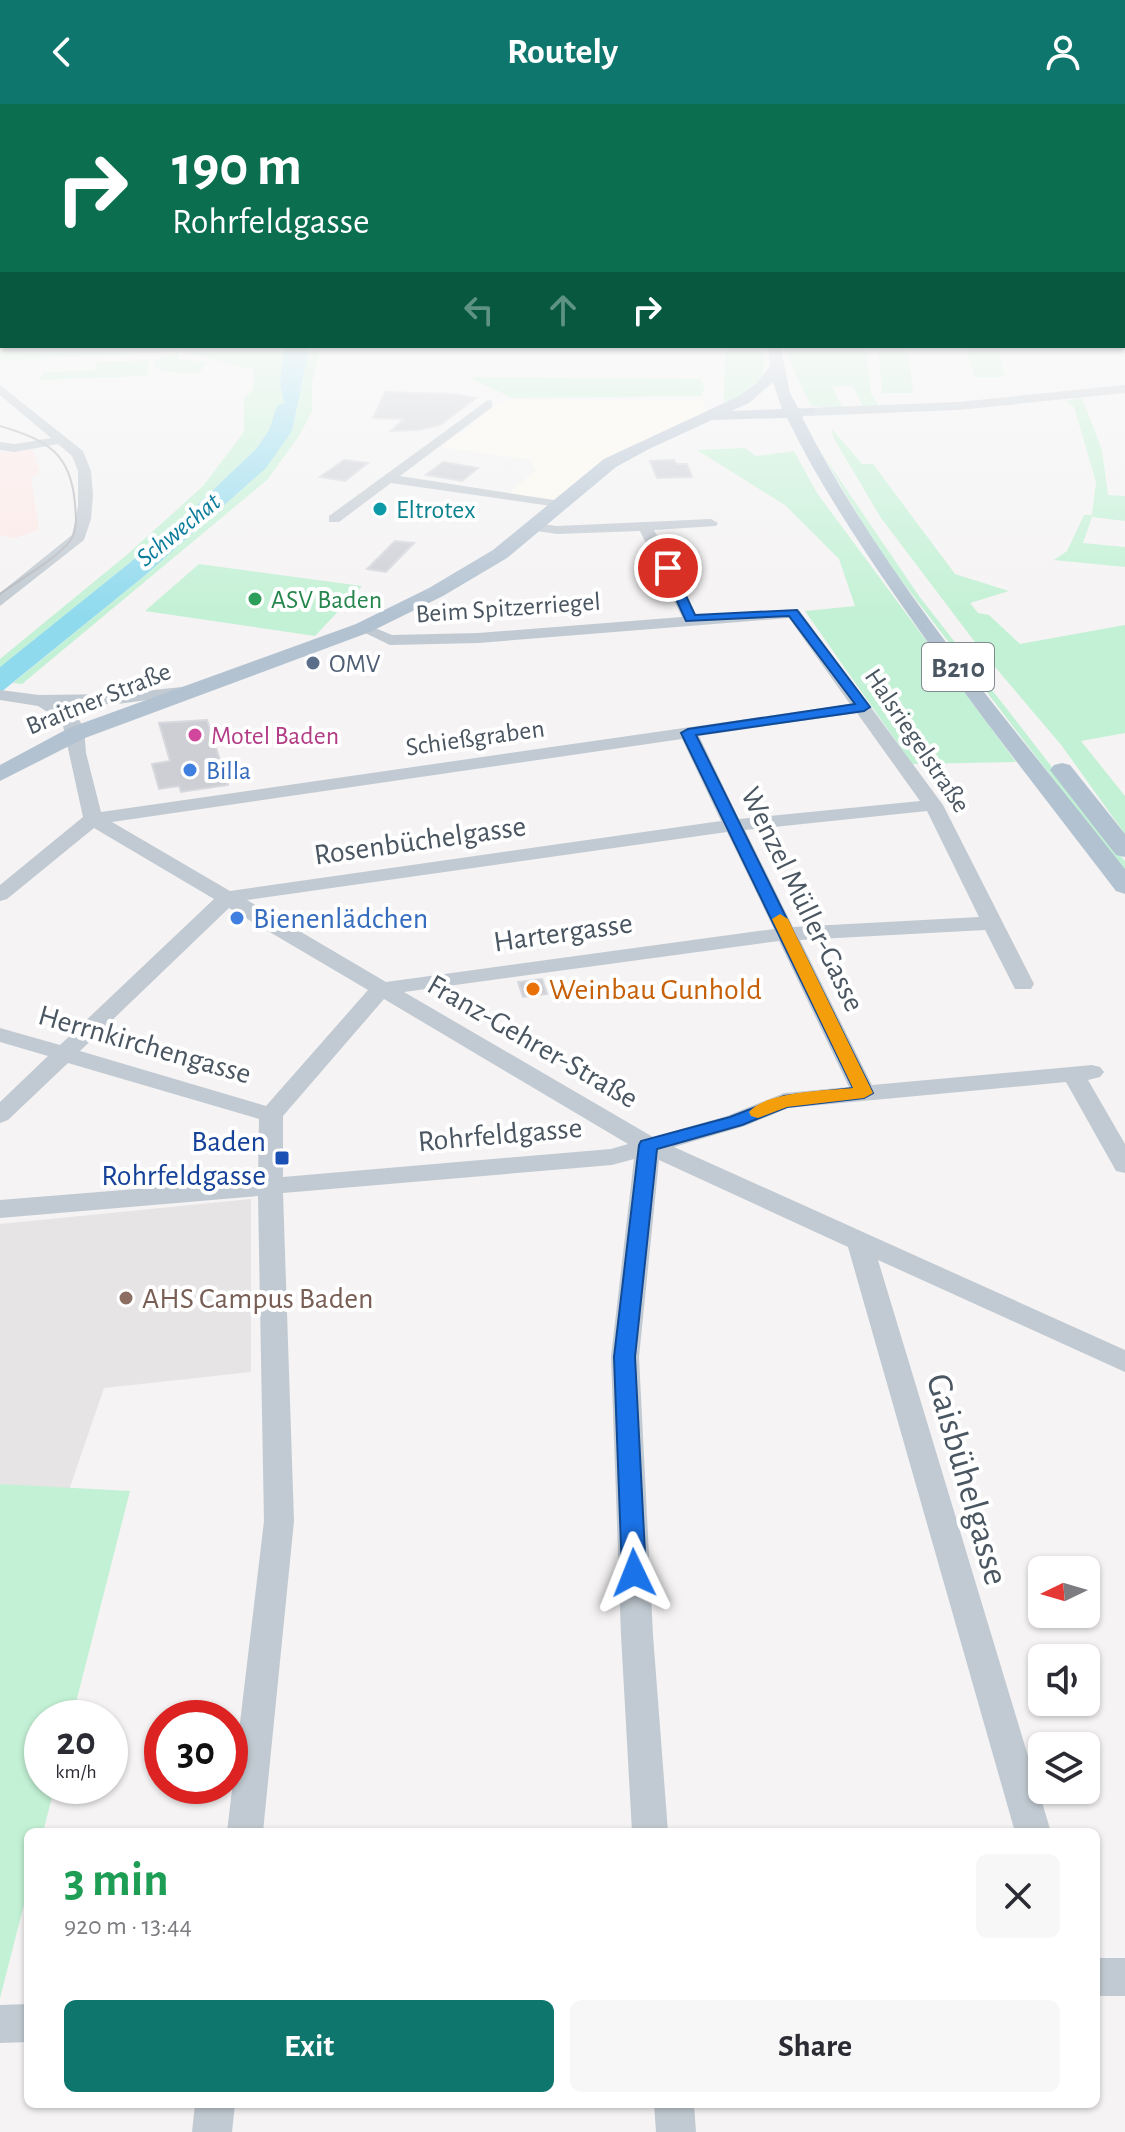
<!DOCTYPE html>
<html lang="en">
<head>
<meta charset="utf-8">
<style>
	:root { --surface:#fff; --page:#f7f7f7; --text:#2b2b33; --muted:#7c7c81; --accent:#0f766e }
	body { margin:0; font-family:"Alegreya Sans",sans-serif; background:var(--page); color:var(--text); height:100vh; display:flex; flex-direction:column; font-size:30px; white-space:nowrap }
	* { box-sizing:border-box; margin:0 }
	p { font-size:26px; color:var(--muted) }
	.icon { flex:none; width:44px; height:44px; fill:none; stroke:currentColor; stroke-width:2; stroke-linecap:round; stroke-linejoin:round }
	.map { position:relative; flex:1; overflow:hidden }
	.drawer { position:absolute; left:24px; top:1724px; width:1076px; height:280px; display:flex; flex-direction:column; background:var(--surface); border-radius:12px; box-shadow:0 2px 6px #0004 }
	.drawer>* { flex:none }
	.banner { position:absolute; left:0px; top:0px; width:1126px; height:244px; box-shadow:0 2px 6px #0004; background:#0b6e4f; color:#fff; overflow:hidden }
	.needle { width:52px; rotate:265deg }
	.fabs { position:absolute; left:1028px; top:1452px; display:grid; gap:16px }
	.fabs a { display:grid; place-items:center; width:72px; height:72px; border-radius:12px; background:var(--surface); box-shadow:0 2px 6px #0004; font-size:40px }
	.speed { position:absolute; left:24px; top:1596px; display:flex; gap:16px; font-size:40px; font-weight:700; text-align:center }
	.speed>* { display:grid; place-content:center; width:104px; height:104px; border-radius:50%; background:var(--surface); box-shadow:0 2px 6px #0004; line-height:1 }
	.speed small { font-size:20px; font-weight:400 }
	.speed .limit { border:12px solid #d22; background:#fff; color:#111 }
	.pin { position:absolute; display:grid; place-items:center; width:68px; height:68px; color:#fff; margin:-34px; border:4px solid #fff; border-radius:50%; box-shadow:0 2px 8px #0007 }
	.me { position:absolute; width:88px; margin:-44px; rotate:358deg; stroke-linejoin:round; filter:drop-shadow(0 0 6px #0008) }
	.turn { display:flex; align-items:center; gap:28px; height:168px; padding:0 40px; font-size:36px }
	.turn .icon { width:104px; height:104px; stroke-width:2.5 }
	.turn b { display:block; font-size:56px; line-height:68px }
	.lanes { display:flex; align-items:center; height:76px; padding:0 40px; background:#0003; justify-content:center; gap:40px; direction:ltr }
	.lanes .off { opacity:.35 }
	.round { display:grid; place-items:center; flex:none; width:84px; height:84px; border-radius:12px; background:var(--page) }
	.summary { display:flex; align-items:center; justify-content:space-between; height:136px; padding:0 40px }
	h1 { font-size:48px; font-weight:600; line-height:60px; color:#1e9e55 }
	.action { display:flex; gap:16px; margin-top:auto; padding:16px 40px }
	.action a { flex:1; height:92px; border-radius:12px; background:var(--accent); color:#fff; font-size:32px; font-weight:600; line-height:92px; text-align:center }
	.action a+a { background:var(--page); color:var(--text) }
	header { display:flex; justify-content:space-between; align-items:center; height:104px; padding:0 40px; background:var(--accent); color:#fff; font-size:36px; font-weight:600 }
	.map>svg:first-child { display:block }
</style>
</head>
<body>
<header><svg class="icon" aria-label="back" viewBox="0 0 24 24"><path d="M15 5l-7 7 7 7"/></svg>Routely<svg class="icon" aria-label="person" viewBox="0 0 24 24"><circle cx="12" cy="8" r="4"/><path d="M4 21q1-7 8-7t8 7"/></svg></header>
<div class="map">
<svg width="1125" height="2028" viewBox="0 0 1125 2028">
	<rect width="100%" height="100%" fill="#f5f3f3"/>
	<!-- commercial -->
	<path fill="#fdf9ef" d="M 502,297 L 704,297 L 706,308 L 603,355 L 555,395 L 546,396 L 508,390 L 536,366 L 530,356 L 442,343 Z"/>
	<!-- education -->
	<path fill="#e6e4e5" d="M 251,1095 L 251,1268 L 104,1284 L 69,1386 L 0,1380 L 0,1120 Z"/>
	<!-- medical -->
	<path fill="#fce8e6" d="M 33,345 L 40,368 L 31,374 L 39,426 L 15,434 L 0,431 L 0,348 Z"/>
	<!-- green -->
	<path fill="#c3f1d5" d="M 0,239 L 2,242 L 284,242 L 280,280 L 284,300 L 277,303 L 269,326 L 256,345 L 173,424 L 0,563 L 0,555 L 129,449 L 203,382 L 244,328 L 244,294 L 253,286 L 254,266 L 181,247 L 0,257 Z
		M 310,242 L 322,242 L 312,278 L 312,307 L 299,332 L 267,376 L 22,580 L 13,579 L 143,473 L 292,327 Z
		M 725,242 L 764,242 C 767,276 759,291 724,298 Z
		M 782,242 L 866,242 L 871,290 L 880,303 L 863,303 L 853,282 L 832,283 L 843,304 L 811,302 Z
		M 878,242 L 908,242 L 913,289 L 882,289 Z
		M 966,242 L 997,242 L 1005,273 L 974,273 Z
		M 171,250 L 179,250 L 178,255 L 208,258 L 198,270 L 159,267 L 161,263 L 154,263 L 156,256 Z
		M 150,256 L 147,272 L 40,276 L 43,268 L 94,266 L 96,258 Z
		M 468,273 L 701,275 L 705,287 L 701,288 L 703,292 L 512,294 Z
		M 1082,294 L 1102,346 L 1108,391 L 1125,392 L 1125,417 L 1092,413 L 1083,439 L 1125,443 L 1125,463 L 1054,456 L 1067,447 L 1084,411 L 1092,411 L 1096,378 L 1074,303 L 1065,297 Z
		M 832,325 L 862,360 L 873,360 L 955,470 L 1009,487 L 970,499 L 978,509 L 989,511 L 1020,540 L 1125,521 L 1125,629 L 1081,637 L 1125,692 L 1125,730 L 1062,642 L 984,550 L 881,414 L 833,333 Z
		M 745,344 L 756,352 L 794,347 L 817,389 L 1016,658 L 912,660 L 805,507 L 855,502 L 839,455 L 785,401 L 697,346 Z
		M 821,348 L 919,492 L 1125,757 L 1125,769 L 879,447 Z
		M 199,460 L 362,482 L 315,532 L 145,507 Z
		M 0,1380 L 130,1387 L 72,1614 L 42,1614 L 42,1682 L 55,1682 L 43,1728 L 28,1728 L 28,1785 L 0,1894 Z"/>
	<!-- water -->
	<path fill="#90daee" d="M 284,242 L 310,242 L 292,327 L 266,364 L 143,473 L 0,589 L 0,563 L 173,424 L 256,345 L 269,326 L 277,302 L 284,299 L 280,280 Z"/>
	<g fill="none" stroke-linecap="round" stroke-linejoin="round">
		<!-- canal -->
		<path fill="#90daee" fill-rule="evenodd" d="M 1125,237 L 1125,243 L 1121,242 L 1124,242 Z"/>
	</g>
	<!-- building -->
	<path fill="#cdcfd5" stroke="#d7d9de" stroke-width="2" d="M 385,288 L 455,290 L 476,294 L 440,321 L 418,326 L 391,327 L 404,315 L 373,314 Z
		M 344,356 L 368,359 L 345,377 L 320,373 Z
		M 674,356 L 676,360 L 687,360 L 692,373 L 657,374 L 650,357 Z
		M 443,358 L 478,364 L 462,377 L 426,371 Z
		M 395,437 L 414,439 L 386,468 L 367,465 Z
		M 207,616 L 228,681 L 181,688 L 179,682 L 159,685 L 152,660 L 170,657 L 159,619 Z
		M 542,875 L 547,890 L 523,893 L 518,878 Z"/>
	<g fill="none" stroke-linecap="round" stroke-linejoin="round">
		<!-- minor -->
		<path fill="#c1cad2" fill-rule="evenodd" d="M 0,281 L 83,347 L 91,367 L 93,391 L 91,415 L 84,436 L 0,502 L 0,489 L 72,431 L 78,403 L 78,367 L 72,352 L 58,340 L 15,348 L 0,346 L 0,338 L 15,340 L 51,334 L 0,291 Z
			M 1125,281 L 1125,289 L 958,306 L 807,312 L 801,308 L 807,304 L 958,298 Z
			M 488,296 L 492,297 L 492,303 L 400,372 L 560,397 L 567,401 L 565,404 L 391,379 L 339,418 L 329,418 L 329,412 Z
			M 711,415 L 718,419 L 716,422 L 654,426 L 697,512 L 799,506 L 943,701 L 1034,880 L 1031,885 L 1015,885 L 985,826 L 800,836 L 872,981 L 1092,961 L 1100,963 L 1104,968 L 1100,973 L 1088,976 L 1125,1040 L 1125,1069 L 1116,1067 L 1066,978 L 788,1004 L 745,1022 L 674,1043 L 1125,1246 L 1125,1268 L 878,1156 L 1051,1728 L 1015,1728 L 848,1143 L 659,1056 L 639,1253 L 653,1531 L 668,1728 L 632,1728 L 621,1531 L 611,1253 L 634,1055 L 612,1061 L 283,1089 L 294,1417 L 263,1728 L 227,1728 L 264,1417 L 258,1092 L 0,1114 L 0,1096 L 258,1075 L 259,1015 L 68,959 L 8,1016 L 0,1019 L 0,998 L 48,952 L 0,938 L 0,924 L 60,941 L 214,795 L 94,724 L 7,795 L 0,797 L 0,781 L 83,713 L 62,617 L 38,602 L 0,596 L 0,586 L 39,591 L 117,590 L 200,581 L 203,585 L 194,590 L 117,600 L 65,601 L 76,611 L 84,624 L 86,649 L 101,708 L 850,600 L 789,514 L 478,539 L 390,541 L 355,524 L 363,519 L 392,531 L 478,529 L 682,513 L 640,427 L 557,430 L 530,426 L 528,423 L 535,419 L 557,422 ZM 857,609 L 920,697 L 739,715 L 699,632 ZM 682,635 L 721,717 L 230,787 L 112,718 ZM 927,707 L 979,813 L 793,823 L 745,726 ZM 727,728 L 774,825 L 386,878 L 247,796 ZM 229,804 L 368,886 L 266,1002 L 80,947 ZM 779,837 L 849,983 L 784,989 L 727,1012 L 653,1033 L 404,888 ZM 384,895 L 628,1040 L 611,1045 L 283,1073 L 283,1012 Z
			M 1096,1854 L 1125,1854 L 1125,1892 L 1096,1892 Z
			M 28,1900 L 28,1938 L 0,1939 L 0,1901 Z
			M 195,2000 L 235,2000 L 232,2028 L 192,2028 Z
			M 654,2000 L 694,2000 L 696,2028 L 656,2028 Z"/>
		<!-- major -->
		<path fill="#b3c2d1" fill-rule="evenodd" d="M 768,242 L 781,244 L 790,289 L 798,304 L 813,305 L 815,308 L 802,313 C 884,476 1013,622 1125,765 L 1125,790 L 1116,787 C 1041,689 964,592 894,490 C 855,433 817,376 787,314 L 712,316 L 649,345 L 616,363 L 507,454 L 443,492 L 370,528 L 85,634 L 0,677 L 0,661 L 69,624 L 356,520 L 429,484 L 493,446 L 604,355 L 737,293 L 756,280 L 770,262 ZM 773,278 L 782,305 L 731,307 L 749,299 Z
			M 1062,659 L 1070,661 L 1125,730 L 1125,753 L 1116,751 L 1050,666 L 1054,661 Z"/>
		<!-- tram -->
		<path stroke="#b5b8bd" stroke-width="2" d="M 0,322 C 46,336 71,348 75,400 C 76,412 78,427 70,437 C 55,456 20,475 0,490"/>
	</g>
	<!-- sky -->
	<linearGradient id="sky" x2="0" y2="1"><stop stop-color="#85c3ea"/><stop offset="0.44" stop-color="#fafafa"/><stop offset="1" stop-color="#fafafa" stop-opacity="0"/></linearGradient>
	<rect width="1125" height="511" fill="url(#sky)"/>
	<!-- route -->
	<path fill="#1a73e8" stroke="#114b97" stroke-width="2" d="M 668,460 L 673,464 L 695,511 L 797,506 L 870,603 L 864,607 L 696,631 L 873,989 L 864,994 L 787,1003 L 742,1021 L 657,1045 L 635,1253 L 646,1469 L 643,1476 L 634,1479 L 626,1476 L 622,1469 L 614,1253 L 639,1041 L 641,1037 L 730,1013 L 784,992 L 853,984 L 681,629 L 688,625 L 855,600 L 789,512 L 686,517 L 662,464 Z"/>
	<!-- slow -->
	<path fill="#f59e0b" d="M 780,810 L 788,815 L 873,989 L 864,994 L 787,1003 L 758,1014 L 751,1012 L 749,1008 C 767,987 825,987 853,984 L 772,815 Z"/>
	<!-- markers -->
	<circle fill="#0f9aa8" stroke="#fff" stroke-width="3" cx="380" cy="405" r="8"/>
	<circle fill="#2e9e5b" stroke="#fff" stroke-width="3" cx="255" cy="495" r="8"/>
	<circle fill="#5c6f8a" stroke="#fff" stroke-width="3" cx="313" cy="559" r="8"/>
	<circle fill="#d1479c" stroke="#fff" stroke-width="3" cx="195" cy="631" r="8"/>
	<g fill="#3f7fe0" stroke="#fff" stroke-width="3">
		<circle cx="190" cy="666" r="8"/>
		<circle cx="237" cy="814" r="8"/>
	</g>
	<circle fill="#e8710a" stroke="#fff" stroke-width="3" cx="533" cy="885" r="8"/>
	<rect fill="#1a4fb4" stroke="#fff" stroke-width="3" x="274" y="1046" width="16" height="16" rx="4"/>
	<circle fill="#8d6e63" stroke="#fff" stroke-width="3" cx="126" cy="1194" r="8"/>
	<g text-anchor="middle" stroke-width="8" stroke-linejoin="round" paint-order="stroke">
		<!-- far-culture labels -->
		<g font-size="26" fill="#0d838f" stroke="#fff" text-anchor="start">
			<text x="396" y="414">Eltrotex</text>
		</g>
		<!-- far-water labels -->
		<g font-size="26" font-style="italic" fill="#0c7c9b" stroke="#fff">
			<text transform="translate(178 425) rotate(-39)" y="9">Schwechat</text>
		</g>
		<!-- far-leisure labels -->
		<g font-size="26" fill="#27864d" stroke="#fff" text-anchor="start">
			<text x="271" y="504">ASV Baden</text>
		</g>
		<!-- far-street labels -->
		<g font-size="26" fill="#4a5661" stroke="#fff">
			<text transform="translate(508 503) rotate(-4)" y="9">Beim Spitzerriegel</text>
			<text transform="translate(98 594) rotate(-22)" y="9">Braitner Straße</text>
			<text transform="translate(475 633) rotate(-8)" y="9">Schießgraben</text>
			<text transform="translate(918 636) rotate(56)" y="9">Halsriegelstraße</text>
		</g>
		<!-- far-service labels -->
		<g font-size="26" fill="#4e5e75" stroke="#fff" text-anchor="start">
			<text x="329" y="568">OMV</text>
		</g>
		<!-- far-hotel labels -->
		<g font-size="26" fill="#b23c85" stroke="#fff" text-anchor="start">
			<text x="211" y="640">Motel Baden</text>
		</g>
		<!-- far-shop labels -->
		<g font-size="26" fill="#366cbe" stroke="#fff" text-anchor="start">
			<text x="206" y="675">Billa</text>
		</g>
		<!-- shield labels -->
		<rect fill="#fff" stroke="#808990" stroke-width="2" x="922" y="539" width="72" height="48" rx="6"/>
		<g font-size="28" font-weight="bold" fill="#4a5661">
			<text x="958" y="573">B210</text>
		</g>
		<!-- street labels -->
		<g font-size="30" fill="#4a5661" stroke="#fff">
			<text transform="translate(420 736) rotate(-8)" y="10">Rosenbüchelgasse</text>
			<text transform="translate(803 795) rotate(64)" y="10">Wenzel Müller-Gasse</text>
			<text transform="translate(563 828) rotate(-8)" y="10">Hartergasse</text>
			<text transform="translate(533 937) rotate(30)" y="10">Franz-Gehrer-Straße</text>
			<text transform="translate(145 940) rotate(16)" y="10">Herrnkirchengasse</text>
			<text transform="translate(500 1030) rotate(-5)" y="10">Rohrfeldgasse</text>
		</g>
		<!-- shop labels -->
		<g font-size="30" fill="#366cbe" stroke="#fff" text-anchor="start">
			<text x="253" y="824">Bienenlädchen</text>
		</g>
		<!-- food labels -->
		<g font-size="30" fill="#c56008" stroke="#fff" text-anchor="start">
			<text x="549" y="895">Weinbau Gunhold</text>
		</g>
		<!-- transit labels -->
		<g font-size="30" fill="#164399" stroke="#fff" text-anchor="end">
			<text x="266" y="1047">Baden<tspan x="266" dy="34">Rohrfeldgasse</tspan></text>
		</g>
		<!-- education labels -->
		<g font-size="30" fill="#785e54" stroke="#fff" text-anchor="start">
			<text x="142" y="1204">AHS Campus Baden</text>
		</g>
		<!-- near-street labels -->
		<g font-size="36" fill="#4a5661" stroke="#fff">
			<text transform="translate(969 1375) rotate(74)" y="13">Gaisbühelgasse</text>
		</g>
	</g>
</svg>
<div class="fabs">
<a><svg class="needle" viewBox="-14 -14 28 28"><path d="M0-13l5 13h-10z" fill="#e53935"/><path d="M0 13l5-13h-10z" fill="#7c7c81"/></svg></a>
<a><svg class="icon" aria-label="sound" viewBox="0 0 24 24"><path d="M4 9h4l5-4v14l-5-4H4zM17 9q2 3 0 6"/></svg></a>
<a><svg class="icon" aria-label="layers" viewBox="0 0 24 24"><path d="M12 4l9 5-9 5-9-5zM3 14l9 5 9-5"/></svg></a>
</div>
<div class="speed"><div>20<small>km/h</small></div><div class="limit">30</div></div>
<div class="pin" style="left:668px;top:464px;background:#d93025"><svg class="icon" aria-label="arrive" viewBox="0 0 24 24"><path d="M6 21V4h12l-3 4 3 4H6"/></svg></div>
<svg class="me" style="left:634px;top:1469px" viewBox="-20 -20 40 40"><path d="M0-17L14 15 0 8-14 15z" fill="#1a73e8" stroke="#fff" stroke-width="4"/></svg>
<div class="banner">
<div class="turn"><svg class="icon" aria-label="right" viewBox="0 0 24 24"><path d="M7 20v-9h11M14 6l5 5-5 5"/></svg><div><b>190 m</b>Rohrfeldgasse</div></div>
<div class="lanes"><svg class="icon off" aria-label="left" viewBox="0 0 24 24"><path d="M17 20v-9H6M10 6l-5 5 5 5"/></svg><svg class="icon off" aria-label="ahead" viewBox="0 0 24 24"><path d="M12 20V5M6 11l6-6 6 6"/></svg><svg class="icon" aria-label="right" viewBox="0 0 24 24"><path d="M7 20v-9h11M14 6l5 5-5 5"/></svg></div>
</div>
<section class="drawer">
<div class="summary"><div><h1>3 min</h1><p>920 m · 13:44</p></div><a class="round"><svg class="icon" aria-label="close" viewBox="0 0 24 24"><path d="M6 6l12 12M18 6L6 18"/></svg></a></div>
<div class="action"><a>Exit</a><a>Share</a></div>
</section>
</div>
</body>
</html>
